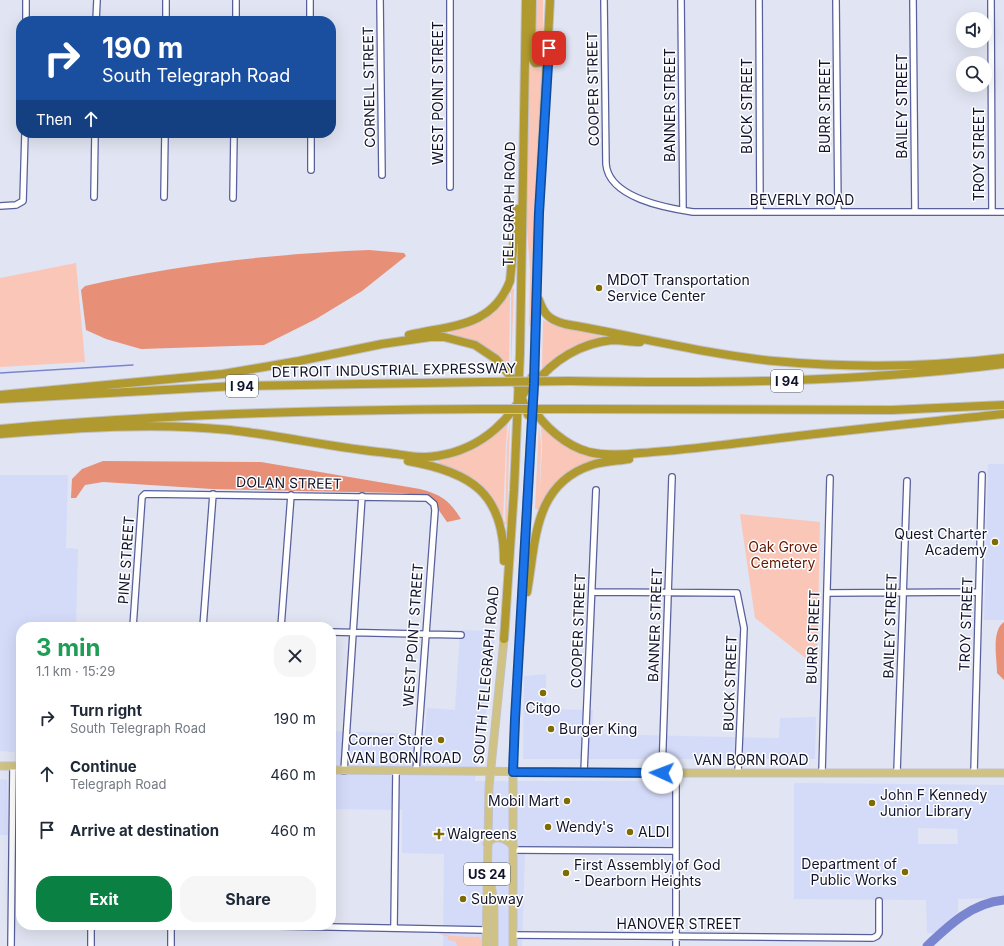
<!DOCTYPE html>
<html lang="en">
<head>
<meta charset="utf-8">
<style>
	:root { --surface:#fff; --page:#f6f6f7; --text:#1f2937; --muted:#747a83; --accent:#0b8043 }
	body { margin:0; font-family:Inter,sans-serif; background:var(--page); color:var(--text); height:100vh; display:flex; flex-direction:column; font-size:15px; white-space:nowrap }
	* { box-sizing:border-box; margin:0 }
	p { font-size:13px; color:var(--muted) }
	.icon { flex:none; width:22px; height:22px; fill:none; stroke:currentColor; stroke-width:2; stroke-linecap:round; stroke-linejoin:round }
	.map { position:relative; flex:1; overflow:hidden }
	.drawer { position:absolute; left:16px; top:622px; width:320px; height:308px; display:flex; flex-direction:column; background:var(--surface); border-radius:16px; box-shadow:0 4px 16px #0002 }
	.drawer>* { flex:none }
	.top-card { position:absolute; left:16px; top:16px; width:320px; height:122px; border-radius:16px; box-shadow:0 4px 16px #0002; background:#1a4fa0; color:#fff; overflow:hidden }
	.tools { position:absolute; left:956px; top:12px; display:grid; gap:8px }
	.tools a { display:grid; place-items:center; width:36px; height:36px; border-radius:50%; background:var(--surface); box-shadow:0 4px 16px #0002; font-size:20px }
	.pin { position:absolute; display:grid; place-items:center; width:34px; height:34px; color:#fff; margin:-17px; border-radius:8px; box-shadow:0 2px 6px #0006 }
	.me { position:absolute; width:44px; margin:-22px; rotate:272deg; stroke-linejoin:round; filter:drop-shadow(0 0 3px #0008) }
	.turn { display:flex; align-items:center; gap:14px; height:84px; padding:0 20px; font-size:18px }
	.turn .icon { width:52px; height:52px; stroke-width:2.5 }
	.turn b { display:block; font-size:28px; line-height:34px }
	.then { display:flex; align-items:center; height:38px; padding:0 20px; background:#0003; gap:8px; font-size:15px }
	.round { display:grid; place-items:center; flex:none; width:42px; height:42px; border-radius:16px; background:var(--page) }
	.overview { display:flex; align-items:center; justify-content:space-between; height:68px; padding:0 20px }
	h1 { font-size:24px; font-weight:700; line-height:30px; color:#1e9e55 }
	.primary-button { display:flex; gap:8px; margin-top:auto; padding:8px 20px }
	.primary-button a { flex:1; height:46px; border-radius:16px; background:var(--accent); color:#fff; font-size:16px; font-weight:700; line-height:46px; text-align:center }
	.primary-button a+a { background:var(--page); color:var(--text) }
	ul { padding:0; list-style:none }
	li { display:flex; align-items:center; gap:12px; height:56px; padding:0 20px }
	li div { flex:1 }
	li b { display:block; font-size:15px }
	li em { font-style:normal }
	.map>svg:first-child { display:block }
</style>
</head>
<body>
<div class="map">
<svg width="1004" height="946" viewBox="0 0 1004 946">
	<rect width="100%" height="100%" fill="#e1e4f2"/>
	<!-- built -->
	<path fill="#d4dbf9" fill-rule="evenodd" d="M 988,464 L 1004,464 L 1004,620 L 984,620 Z
		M 0,475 L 68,475 L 66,548 L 78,549 L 76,627 L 21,627 L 21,810 L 12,810 L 15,752 L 0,751 Z
		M 460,630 L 493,631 L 495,639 L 489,694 L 475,781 L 672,781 L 673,846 L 525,854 L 522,946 L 443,946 L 444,854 L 402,853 L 402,810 L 331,809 L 331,731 L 425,734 L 427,708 L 455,710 Z
		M 546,674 L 546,709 L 593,710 L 592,734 L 779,738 L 780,718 L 816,717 L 815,759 L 523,759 L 524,676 Z
		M 0,779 L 7,780 L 8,835 L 0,835 Z
		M 794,783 L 1004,785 L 1004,898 L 958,899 L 958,912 L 934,933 L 927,933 L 926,900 L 794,899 ZM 918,828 L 957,829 L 958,844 L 918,844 Z"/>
	<!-- green -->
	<path fill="#fac6b7" d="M 534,0 L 543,0 L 543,55 L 539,59 L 536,57 L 534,51 Z
		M 530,66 L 542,70 L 531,326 L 529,326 L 530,270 L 526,216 Z
		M 76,263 L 85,362 L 0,367 L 0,278 Z
		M 510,288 L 514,289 L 511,368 L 511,294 L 508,292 Z
		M 507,294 L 510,295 L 509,368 L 501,358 L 481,344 L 450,333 L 450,330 L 466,326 Z
		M 543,320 L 556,326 L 599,333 L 600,337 L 571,347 L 542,370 Z
		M 510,419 L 507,524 L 505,525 L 502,523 L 505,521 L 507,445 Z
		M 508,420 L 506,445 L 503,521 L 502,521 L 468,477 L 452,468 L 439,464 L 438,460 L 457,455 Z
		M 539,424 L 541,446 L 539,510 L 535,509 Z
		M 541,424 L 586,455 L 596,458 L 596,461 L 545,497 L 540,506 L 539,506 L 542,449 Z
		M 740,514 L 820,522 L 817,667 L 755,618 Z
		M 436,932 L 452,936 L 477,937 L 477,935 L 481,939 L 481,946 L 457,946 L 455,941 L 448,940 L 448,937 Z"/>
	<!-- forest -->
	<path fill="#e79077" d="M 369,250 L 404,253 L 406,256 L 362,291 L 316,319 L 264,345 L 141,349 L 106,339 L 86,330 L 81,290 L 85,286 C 178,264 273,254 369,250 Z
		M 103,461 L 261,462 L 420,489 C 442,495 449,500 461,519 L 447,522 L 429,496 L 401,493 L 212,489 L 103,482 L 85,485 L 76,498 L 71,498 L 72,479 L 82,469 Z
		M 1004,622 L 1004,680 L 997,673 C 997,658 991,631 1004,622 Z"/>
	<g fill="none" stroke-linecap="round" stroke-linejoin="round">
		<!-- stream -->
		<path stroke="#7a85d0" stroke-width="1.5" d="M 0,373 L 133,365"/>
		<!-- river -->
		<path stroke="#7a85d0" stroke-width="9" d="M 927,946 C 949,925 972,903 1004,900"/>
		<defs>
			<path id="minor" d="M 310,0 L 310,21
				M 380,0 L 382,175
				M 450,0 L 450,187
				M 604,0 L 606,164 C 609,198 666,208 693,212 L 1004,212
				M 681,0 L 683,210
				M 759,0 L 760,212
				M 836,0 L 838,212
				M 913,0 L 915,212
				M 991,0 L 992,212
				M 26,21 L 26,0
				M 96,21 L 97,0
				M 166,21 L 166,0
				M 236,21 L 236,0
				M 311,133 L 311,170
				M 94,197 L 95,133
				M 164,197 L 165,133
				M 233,198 L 234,133
				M 0,206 L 16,205 L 23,201 L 25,133
				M 592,592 L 737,593 L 744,628 L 738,773
				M 827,593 L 979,592
				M 133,627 L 142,497 L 145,494 L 427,498 L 434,504 L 435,510 L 416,771
				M 203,627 L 213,494
				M 281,627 L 291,495
				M 331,632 L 461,635
				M 344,771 L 362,496
				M 584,772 L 596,490
				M 822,772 L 830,478
				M 897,772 L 907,481
				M 974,772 L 982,475
				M 662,773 L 672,477
				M 676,773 L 676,946
				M 514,850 L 676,851
				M 234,925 L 486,930
				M 394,927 L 396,771
				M 513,935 L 873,938 L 877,936 L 879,933 L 879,901
				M 11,946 L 13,766
				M 91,946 L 91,925
				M 171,946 L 171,925"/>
			<path id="major" d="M 0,766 L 21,766
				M 331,770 L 676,773 L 1004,773
				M 487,844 L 492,839 C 501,835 508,840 514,847
				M 490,880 L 494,901 L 494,946
				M 486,946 L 489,787 L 504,639
				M 513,946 L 513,759 L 520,639"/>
			<path id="highway" d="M 532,0 L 531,57 L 535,63 L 542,62 L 548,59
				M 539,300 C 544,315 550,320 565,324 C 635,336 704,354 774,361 C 850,368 928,367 1004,358
				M 409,335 C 451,325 492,328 510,281 L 517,209
				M 570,381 C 715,384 860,382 1004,364
				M 534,385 C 553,360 581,343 612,340 C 621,340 631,342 640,342
				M 0,395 L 223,374 L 299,361 L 382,344 L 430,337 L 444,337 L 475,345 L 496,359 L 517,384 L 528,415
				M 0,399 L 235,386 L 484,382
				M 531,405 C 543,426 566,446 589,452 C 606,456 623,455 640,453 C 676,451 712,446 748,442 C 833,431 919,423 1004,414
				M 569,409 L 892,410 L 1004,405
				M 0,429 C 161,414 321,410 482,409
				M 0,434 C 76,428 154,422 230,430 C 283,436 335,448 388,453 C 405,455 420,459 437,456 C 483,449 514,418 532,377
				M 408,461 C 471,472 504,493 504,561
				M 527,592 C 536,542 533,484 592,465 C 604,461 617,461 629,459
				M 504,639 L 514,490 L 520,353 L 526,0
				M 520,639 L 534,384 L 538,228 L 550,0"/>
		</defs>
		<!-- minor casing -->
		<use href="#minor" stroke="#575f9c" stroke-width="8"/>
		<!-- major casing -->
		<use href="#major" stroke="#c1c2c8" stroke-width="9"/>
		<!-- highway casing -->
		<use href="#highway" stroke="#c1c2c8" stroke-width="10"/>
		<!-- minor -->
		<use href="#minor" stroke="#fff" stroke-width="5.5"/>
		<!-- major -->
		<use href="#major" stroke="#d0c282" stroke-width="7"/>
		<!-- highway -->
		<use href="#highway" stroke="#b0992e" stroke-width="8"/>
		<defs>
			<path id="highway-bridge" d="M 484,382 L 570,381
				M 482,409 L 569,409"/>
		</defs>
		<!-- highway-bridge casing -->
		<use href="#highway-bridge" stroke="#c1c2c8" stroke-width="10" stroke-linecap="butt"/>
		<!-- highway-bridge -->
		<use href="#highway-bridge" stroke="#b0992e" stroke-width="8"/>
	</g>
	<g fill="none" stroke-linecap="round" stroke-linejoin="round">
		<defs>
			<path id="route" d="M 549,48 L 539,213 L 534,384 L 515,719 L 513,772 L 662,773"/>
		</defs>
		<!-- route casing -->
		<use href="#route" stroke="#114b97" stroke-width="10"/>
		<!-- route -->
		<use href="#route" stroke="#1a73e8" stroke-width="7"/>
	</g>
	<!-- markers -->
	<g fill="#7e6b04" stroke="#fff" stroke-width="1.5">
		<circle cx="599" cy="288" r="4"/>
		<circle cx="995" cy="542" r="4"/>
		<circle cx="543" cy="693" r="4"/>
		<circle cx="551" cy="729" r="4"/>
		<circle cx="441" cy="740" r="4"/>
		<circle cx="567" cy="801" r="4"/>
		<circle cx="872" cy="803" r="4"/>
		<circle cx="548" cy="827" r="4"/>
		<circle cx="630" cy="832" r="4"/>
		<path d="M437 828h4v4h4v4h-4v4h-4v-4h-4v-4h4z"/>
		<circle cx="905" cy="872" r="4"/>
		<circle cx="566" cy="873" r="4"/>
		<circle cx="463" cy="899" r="4"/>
	</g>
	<g text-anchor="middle" stroke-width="3" stroke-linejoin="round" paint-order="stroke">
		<!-- shield labels -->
		<g fill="#fff" stroke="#585a6b" stroke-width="1">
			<rect x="771" y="370" width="32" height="22" rx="3"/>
			<rect x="226" y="375" width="32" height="22" rx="3"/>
			<rect x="464" y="863" width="46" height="22" rx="3"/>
		</g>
		<g font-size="13" font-weight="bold" fill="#11142c">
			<text x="787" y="386">I 94</text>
			<text x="242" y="391">I 94</text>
			<text x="487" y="879">US 24</text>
		</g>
		<!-- street labels -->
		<g font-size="14" fill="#11142c" stroke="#fff">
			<text transform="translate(369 87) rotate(-91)" y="5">CORNELL STREET</text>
			<text transform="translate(593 89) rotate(-91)" y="5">COOPER STREET</text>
			<text transform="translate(438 93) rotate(-90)" y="5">WEST POINT STREET</text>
			<text transform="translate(670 105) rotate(-90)" y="5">BANNER STREET</text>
			<text transform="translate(747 106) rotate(-90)" y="5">BUCK STREET</text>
			<text transform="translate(825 106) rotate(-90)" y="5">BURR STREET</text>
			<text transform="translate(902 106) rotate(-90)" y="5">BAILEY STREET</text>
			<text transform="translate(979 154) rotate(-90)" y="5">TROY STREET</text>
			<text x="802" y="205">BEVERLY ROAD</text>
			<text transform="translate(509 204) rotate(-89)" y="5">TELEGRAPH ROAD</text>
			<text transform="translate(394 370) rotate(-1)" y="5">DETROIT INDUSTRIAL EXPRESSWAY</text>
			<text transform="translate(289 483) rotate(1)" y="5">DOLAN STREET</text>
			<text transform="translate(126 560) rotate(-86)" y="5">PINE STREET</text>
			<text transform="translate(966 624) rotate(-88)" y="5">TROY STREET</text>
			<text transform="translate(655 625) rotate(-88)" y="5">BANNER STREET</text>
			<text transform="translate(890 626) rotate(-88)" y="5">BAILEY STREET</text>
			<text transform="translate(578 631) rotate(-88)" y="5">COOPER STREET</text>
			<text transform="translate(413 635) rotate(-86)" y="5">WEST POINT STREET</text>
			<text transform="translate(813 637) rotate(-88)" y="5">BURR STREET</text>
			<text transform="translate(486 675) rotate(-85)" y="5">SOUTH TELEGRAPH ROAD</text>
			<text transform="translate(730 683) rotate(-88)" y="5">BUCK STREET</text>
			<text x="404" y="763">VAN BORN ROAD</text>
			<text x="751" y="765">VAN BORN ROAD</text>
			<text x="679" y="929">HANOVER STREET</text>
		</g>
		<!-- poi labels -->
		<g font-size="14" fill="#11142c" stroke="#fff" text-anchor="start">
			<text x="607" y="285">MDOT Transportation<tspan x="607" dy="16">Service Center</tspan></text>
			<text x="987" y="539" text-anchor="end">Quest Charter<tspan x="987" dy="16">Academy</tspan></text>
			<text x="543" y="713" text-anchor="middle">Citgo</text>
			<text x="559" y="734">Burger King</text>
			<text x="433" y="745" text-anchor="end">Corner Store</text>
			<text x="880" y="800">John F Kennedy<tspan x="880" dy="16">Junior Library</tspan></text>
			<text x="559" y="806" text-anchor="end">Mobil Mart</text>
			<text x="556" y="832">Wendy's</text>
			<text x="638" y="837">ALDI</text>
			<text x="447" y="839">Walgreens</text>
			<text x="897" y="869" text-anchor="end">Department of<tspan x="897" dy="16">Public Works</tspan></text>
			<text x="574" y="870">First Assembly of God<tspan x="574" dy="16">- Dearborn Heights</tspan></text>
			<text x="471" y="904">Subway</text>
		</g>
		<!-- park labels -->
		<g font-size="14" fill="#651800" stroke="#fff">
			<text x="783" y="552">Oak Grove<tspan x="783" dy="16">Cemetery</tspan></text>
		</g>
	</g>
</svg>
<div class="tools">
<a><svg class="icon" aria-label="sound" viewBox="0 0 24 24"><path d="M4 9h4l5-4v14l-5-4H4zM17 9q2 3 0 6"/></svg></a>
<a><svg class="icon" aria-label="search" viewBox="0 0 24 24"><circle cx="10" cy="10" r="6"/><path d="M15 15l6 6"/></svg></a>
</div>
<div class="pin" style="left:549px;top:48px;background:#d93025"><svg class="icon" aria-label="arrive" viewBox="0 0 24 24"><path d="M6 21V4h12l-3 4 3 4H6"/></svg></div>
<svg class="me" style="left:662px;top:773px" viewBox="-20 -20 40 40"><circle r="19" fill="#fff"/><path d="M0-13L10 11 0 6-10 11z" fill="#1a73e8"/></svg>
<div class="top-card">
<div class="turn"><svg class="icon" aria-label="right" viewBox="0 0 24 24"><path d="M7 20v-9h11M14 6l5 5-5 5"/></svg><div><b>190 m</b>South Telegraph Road</div></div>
<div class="then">Then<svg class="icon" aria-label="ahead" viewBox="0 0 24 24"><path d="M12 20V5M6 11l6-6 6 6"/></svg></div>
</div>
<section class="drawer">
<div class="overview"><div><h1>3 min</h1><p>1.1 km · 15:29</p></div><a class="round"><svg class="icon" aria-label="close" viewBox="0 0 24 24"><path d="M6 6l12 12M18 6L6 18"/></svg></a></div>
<ul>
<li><svg class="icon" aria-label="right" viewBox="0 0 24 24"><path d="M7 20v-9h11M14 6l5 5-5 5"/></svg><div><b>Turn right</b><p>South Telegraph Road</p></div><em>190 m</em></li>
<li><svg class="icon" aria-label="ahead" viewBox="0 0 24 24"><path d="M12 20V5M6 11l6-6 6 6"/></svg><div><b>Continue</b><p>Telegraph Road</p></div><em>460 m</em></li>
<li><svg class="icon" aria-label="arrive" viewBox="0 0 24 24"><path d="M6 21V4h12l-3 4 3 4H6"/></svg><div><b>Arrive at destination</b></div><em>460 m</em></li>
</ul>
<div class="primary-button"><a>Exit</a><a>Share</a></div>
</section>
</div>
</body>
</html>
